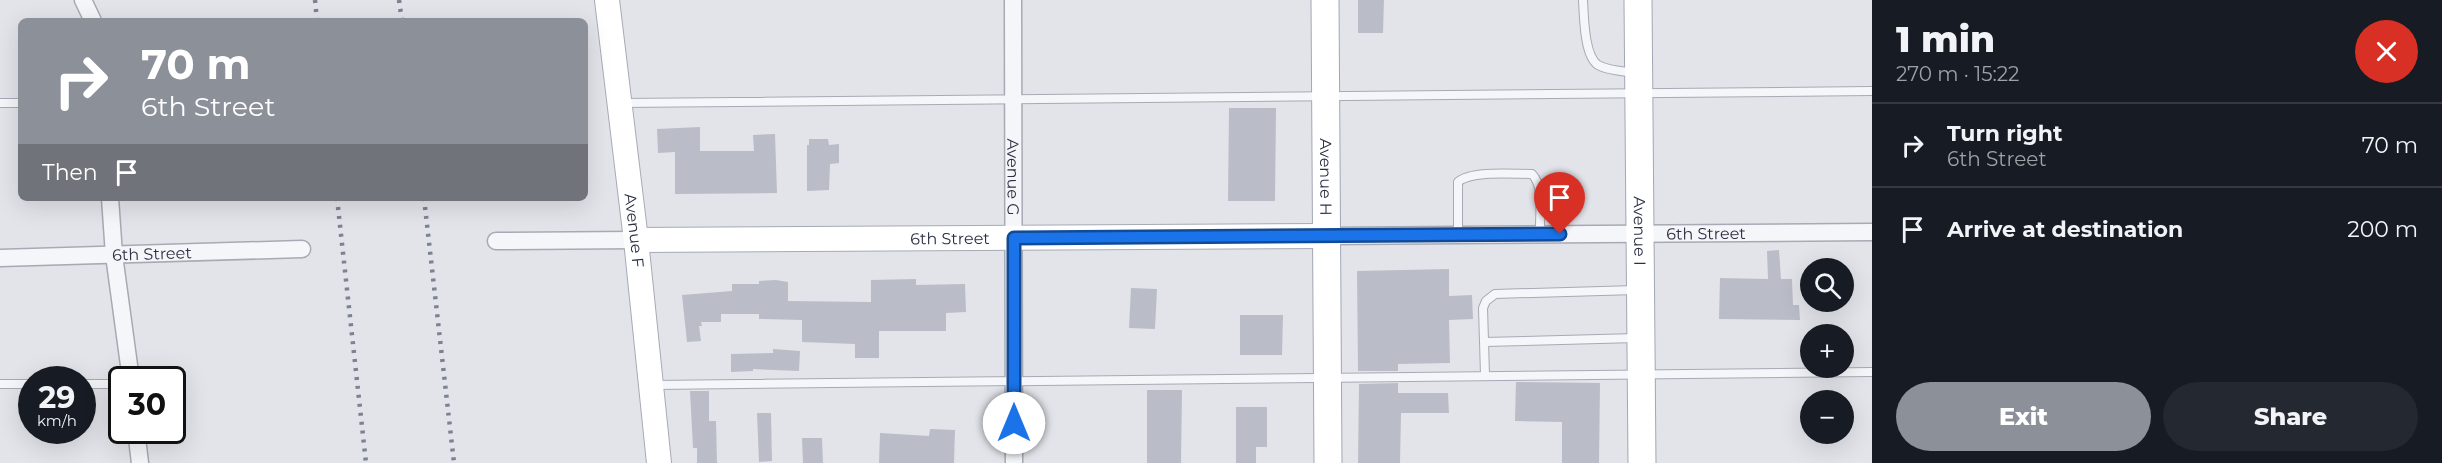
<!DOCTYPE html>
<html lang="en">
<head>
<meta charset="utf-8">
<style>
	:root { --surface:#171b24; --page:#242831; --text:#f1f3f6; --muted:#9ea1a6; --line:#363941; --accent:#8c9099 }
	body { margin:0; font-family:Montserrat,sans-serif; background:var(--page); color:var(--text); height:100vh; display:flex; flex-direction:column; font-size:22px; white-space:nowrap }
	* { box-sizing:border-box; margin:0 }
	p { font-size:20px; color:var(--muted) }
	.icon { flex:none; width:33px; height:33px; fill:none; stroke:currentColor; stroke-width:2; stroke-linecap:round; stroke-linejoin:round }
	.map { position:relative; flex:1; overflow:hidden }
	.side { display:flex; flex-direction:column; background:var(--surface); width:570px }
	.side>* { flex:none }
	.guide { position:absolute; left:18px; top:18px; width:570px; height:183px; border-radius:9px; box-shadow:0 6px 24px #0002; background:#8c9099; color:#fff; overflow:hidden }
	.tools { position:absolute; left:1800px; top:258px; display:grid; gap:12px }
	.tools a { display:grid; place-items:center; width:54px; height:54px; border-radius:50%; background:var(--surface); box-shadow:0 6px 24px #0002; font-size:30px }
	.speed { position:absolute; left:18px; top:366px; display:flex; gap:12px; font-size:30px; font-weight:700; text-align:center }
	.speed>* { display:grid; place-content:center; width:78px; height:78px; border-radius:50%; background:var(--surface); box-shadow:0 6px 24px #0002; line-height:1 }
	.speed small { font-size:15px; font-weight:400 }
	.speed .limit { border:3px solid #111; border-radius:9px; background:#fff; color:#111 }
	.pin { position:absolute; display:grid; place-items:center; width:51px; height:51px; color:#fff; margin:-62px -26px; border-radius:50% 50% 50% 0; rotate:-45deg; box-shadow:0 0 6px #0007 }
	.pin .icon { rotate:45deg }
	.me { position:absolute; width:66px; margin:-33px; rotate:0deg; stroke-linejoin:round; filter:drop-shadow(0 0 4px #0008) }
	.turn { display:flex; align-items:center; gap:21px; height:126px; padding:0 24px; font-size:27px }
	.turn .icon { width:78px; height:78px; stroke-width:2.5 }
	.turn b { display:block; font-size:42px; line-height:51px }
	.then { display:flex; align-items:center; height:57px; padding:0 24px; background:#0003; gap:12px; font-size:22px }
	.round { display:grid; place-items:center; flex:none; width:63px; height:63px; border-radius:32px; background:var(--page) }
	.overview { display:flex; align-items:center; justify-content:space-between; height:102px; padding:0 24px }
	h1 { font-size:36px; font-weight:800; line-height:45px }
	.primary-button { display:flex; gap:12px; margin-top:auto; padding:12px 24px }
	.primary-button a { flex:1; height:69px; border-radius:36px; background:var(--accent); color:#fff; font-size:24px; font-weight:800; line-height:69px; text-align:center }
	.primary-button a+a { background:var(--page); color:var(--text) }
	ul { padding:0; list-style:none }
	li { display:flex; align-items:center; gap:18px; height:84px; padding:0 24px; border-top:2px solid var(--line) }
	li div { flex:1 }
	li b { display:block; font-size:22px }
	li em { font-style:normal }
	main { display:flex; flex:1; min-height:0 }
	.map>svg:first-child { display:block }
</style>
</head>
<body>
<main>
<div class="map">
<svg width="1872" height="463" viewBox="0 0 1872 463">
	<rect width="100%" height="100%" fill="#e2e4ea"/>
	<!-- building -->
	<path fill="#babdc7" d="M 1358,0 L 1384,0 L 1383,33 L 1358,33 Z
		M 1229,108 L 1276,108 L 1275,201 L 1228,201 Z
		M 700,127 L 700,151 L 754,151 L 753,135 L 775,134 L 777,193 L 675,194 L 675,152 L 658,153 L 657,129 Z
		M 809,139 L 828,139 L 829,145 L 839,144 L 839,163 L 830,164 L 829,190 L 807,191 L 807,145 L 809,145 Z
		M 1779,250 L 1781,279 L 1792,279 L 1793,305 L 1799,305 L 1800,320 L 1719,319 L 1720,278 L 1768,279 L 1767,251 Z
		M 1449,269 L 1449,296 L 1472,295 L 1473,319 L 1449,320 L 1450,363 L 1398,364 L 1398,371 L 1358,371 L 1357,271 Z
		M 916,279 L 916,285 L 965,284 L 966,312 L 946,313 L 946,331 L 879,331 L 879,358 L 855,358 L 855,344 L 802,342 L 802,320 L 759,319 L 759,314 L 721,314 L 721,322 L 701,322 L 702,326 L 699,326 L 701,341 L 687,342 L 682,295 L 732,291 L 732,284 L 759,284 L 759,281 L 776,280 L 788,282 L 788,301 L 871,302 L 871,280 Z
		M 1131,288 L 1157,289 L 1155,329 L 1129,328 Z
		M 1240,315 L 1283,315 L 1282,355 L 1240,355 Z
		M 773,349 L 800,351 L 799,371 L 753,369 L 753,371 L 731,372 L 731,354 L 773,353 Z
		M 1516,382 L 1600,383 L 1599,463 L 1562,463 L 1562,422 L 1515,421 Z
		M 1398,383 L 1398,393 L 1448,393 L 1449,413 L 1401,413 L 1400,463 L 1358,463 L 1359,384 Z
		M 1147,390 L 1182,390 L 1181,463 L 1147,463 Z
		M 690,391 L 709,391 L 709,421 L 716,421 L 717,463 L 697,463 L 697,448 L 693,448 Z
		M 1236,407 L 1267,407 L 1267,447 L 1256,447 L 1256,463 L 1236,463 Z
		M 757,413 L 771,413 L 772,461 L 759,462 Z
		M 930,429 L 955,430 L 954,463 L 879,463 L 880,433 L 929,436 Z
		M 802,438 L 822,438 L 823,463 L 803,463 Z"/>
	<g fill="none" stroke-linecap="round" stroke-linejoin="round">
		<defs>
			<path id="lane" d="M 1583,0 C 1584,16 1584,56 1598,65 C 1608,71 1624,71 1636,73
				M 0,103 L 21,103
				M 621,103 L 1872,91
				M 1458,235 L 1458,182 C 1471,170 1514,174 1532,174 C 1545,187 1539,217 1540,234
				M 1484,342 L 1637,338
				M 1485,375 L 1483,308 L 1486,301 L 1495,294 L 1636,290
				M 0,384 L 32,384
				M 82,384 L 122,384
				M 653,385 L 1872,372"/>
			<g id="street">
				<path d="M 83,0 L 93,21"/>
				<path id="s1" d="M 1013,0 L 1014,463"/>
				<path d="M 110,198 L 114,255 L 131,380"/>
				<path id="s2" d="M 1328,236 L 1872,232"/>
				<path d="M 496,241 L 636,240"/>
				<path id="s3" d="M 0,258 L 302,249"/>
				<path d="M 136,430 L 140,463"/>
			</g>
			<g id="secondary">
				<path id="s4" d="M 607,0 L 636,240 L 659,463"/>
				<path id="s5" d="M 636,240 L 1328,236"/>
			</g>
			<g id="primary">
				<path id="s6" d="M 1325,0 L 1328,463"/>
				<path id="s7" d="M 1638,0 L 1642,463"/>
			</g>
		</defs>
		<!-- lane casing -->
		<use href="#lane" stroke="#a7aab4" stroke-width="10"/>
		<!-- street casing -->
		<use href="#street" stroke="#a7aab4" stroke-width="19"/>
		<!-- secondary casing -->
		<use href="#secondary" stroke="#a7aab4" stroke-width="26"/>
		<!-- primary casing -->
		<use href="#primary" stroke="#a2a7b5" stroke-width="29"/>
		<!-- lane -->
		<use href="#lane" stroke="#f5f6f9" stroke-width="8"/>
		<!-- street -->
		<use href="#street" stroke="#f5f6f9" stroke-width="16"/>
		<!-- secondary -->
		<use href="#secondary" stroke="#fff" stroke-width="24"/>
		<!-- primary -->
		<use href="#primary" stroke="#fff" stroke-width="27"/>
		<!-- rail -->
		<path stroke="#7c8293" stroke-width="4.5" stroke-dasharray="3 6" stroke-linecap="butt" d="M 315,0 L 317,21
			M 399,0 L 402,21
			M 337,198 L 366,463
			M 424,198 L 454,463"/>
	</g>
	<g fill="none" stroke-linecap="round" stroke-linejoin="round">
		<defs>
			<path id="route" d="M 1014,423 L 1014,238 L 1560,234"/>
		</defs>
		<!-- route casing -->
		<use href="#route" stroke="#114b97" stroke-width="15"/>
		<!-- route -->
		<use href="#route" stroke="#1a73e8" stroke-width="10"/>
	</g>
	<g text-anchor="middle" stroke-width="4.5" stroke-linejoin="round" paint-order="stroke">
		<!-- street labels -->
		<g font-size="16" fill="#2b3042" stroke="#f2f4f8">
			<text dy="6" stroke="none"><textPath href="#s6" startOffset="177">Avenue H</textPath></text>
			<text dy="6" stroke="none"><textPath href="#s1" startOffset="177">Avenue G</textPath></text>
			<text dy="6" stroke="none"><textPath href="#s4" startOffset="232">Avenue F</textPath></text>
			<text dy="6" stroke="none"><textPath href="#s7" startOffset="231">Avenue I</textPath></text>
			<text dy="6" stroke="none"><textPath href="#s2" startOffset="378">6th Street</textPath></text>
			<text dy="6" stroke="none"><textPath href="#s5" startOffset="314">6th Street</textPath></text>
			<text dy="6" stroke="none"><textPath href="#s3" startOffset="152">6th Street</textPath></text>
		</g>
	</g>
</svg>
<div class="tools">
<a><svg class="icon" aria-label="search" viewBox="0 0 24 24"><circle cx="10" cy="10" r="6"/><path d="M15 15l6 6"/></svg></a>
<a>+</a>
<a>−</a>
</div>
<div class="speed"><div>29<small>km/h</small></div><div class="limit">30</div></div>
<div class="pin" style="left:1560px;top:234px;background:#d93025"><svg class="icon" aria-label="arrive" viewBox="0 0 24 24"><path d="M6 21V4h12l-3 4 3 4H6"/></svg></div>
<svg class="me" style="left:1014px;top:423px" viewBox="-20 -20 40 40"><circle r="19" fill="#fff"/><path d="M0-13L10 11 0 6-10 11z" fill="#1a73e8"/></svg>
<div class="guide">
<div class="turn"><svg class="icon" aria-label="right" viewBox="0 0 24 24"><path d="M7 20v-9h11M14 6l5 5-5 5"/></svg><div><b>70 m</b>6th Street</div></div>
<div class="then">Then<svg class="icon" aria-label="arrive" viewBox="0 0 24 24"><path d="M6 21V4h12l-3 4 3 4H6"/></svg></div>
</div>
</div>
<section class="side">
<div class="overview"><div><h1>1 min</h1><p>270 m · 15:22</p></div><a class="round" style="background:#d93025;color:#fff"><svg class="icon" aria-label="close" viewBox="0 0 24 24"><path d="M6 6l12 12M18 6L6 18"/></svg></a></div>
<ul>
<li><svg class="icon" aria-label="right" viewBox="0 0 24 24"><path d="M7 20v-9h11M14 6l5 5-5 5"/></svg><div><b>Turn right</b><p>6th Street</p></div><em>70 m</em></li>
<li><svg class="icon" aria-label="arrive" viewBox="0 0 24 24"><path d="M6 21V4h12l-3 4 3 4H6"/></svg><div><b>Arrive at destination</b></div><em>200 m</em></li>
</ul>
<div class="primary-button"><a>Exit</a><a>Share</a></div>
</section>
</main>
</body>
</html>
